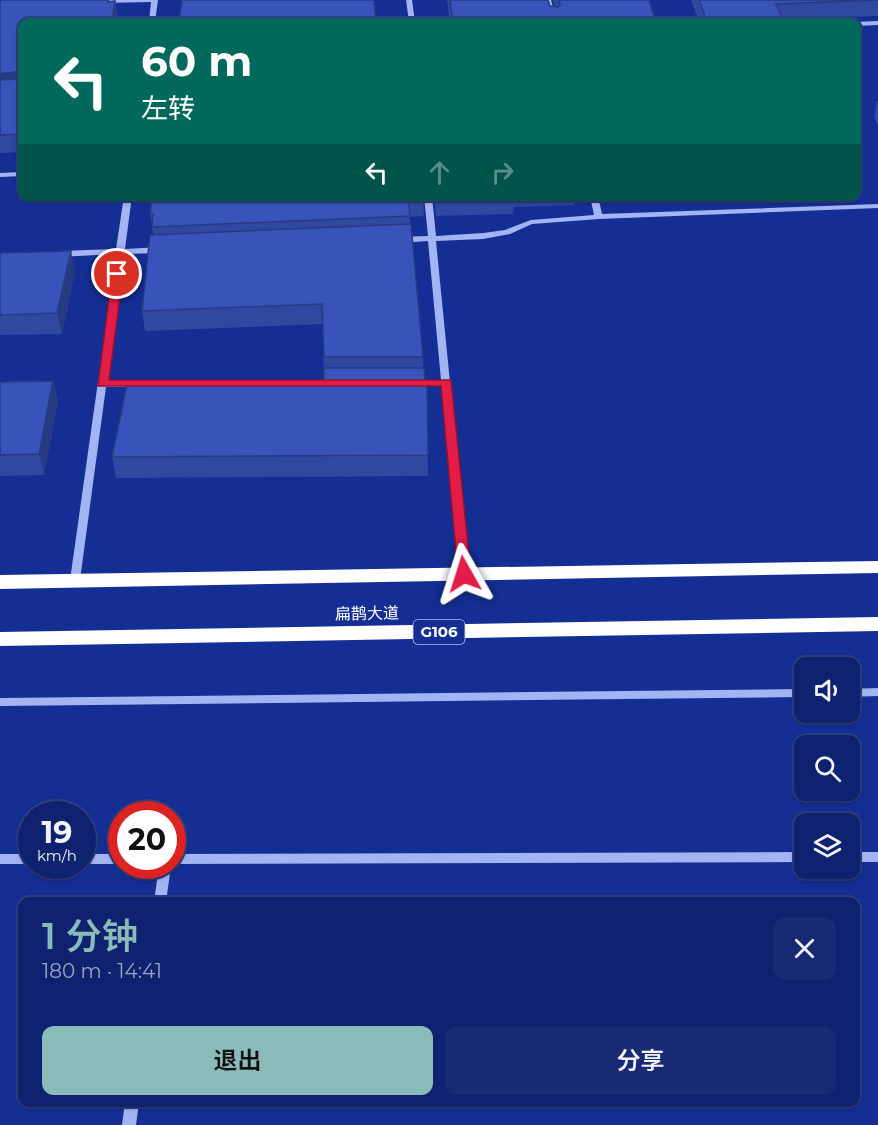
<!DOCTYPE html>
<html lang="zh">
<head>
<meta charset="utf-8">
<style>
	:root { --surface:#0f226f; --page:#182a74; --text:#f1f3f6; --muted:#9ba4c3; --line:#2f3f82; --accent:#8bbbb9 }
	body { margin:0; font-family:Montserrat,"Noto Sans SC",sans-serif; background:var(--page); color:var(--text); height:100vh; display:flex; flex-direction:column; font-size:22px; white-space:nowrap }
	* { box-sizing:border-box; margin:0 }
	p { font-size:20px; color:var(--muted) }
	.icon { flex:none; width:33px; height:33px; fill:none; stroke:currentColor; stroke-width:2; stroke-linecap:round; stroke-linejoin:round }
	.map { position:relative; flex:1; overflow:hidden }
	.sheet { position:absolute; left:18px; top:897px; width:842px; height:210px; display:flex; flex-direction:column; background:var(--surface); border-radius:12px; box-shadow:0 2px 4px #0004,0 0 0 2px var(--line) }
	.sheet>* { flex:none }
	.guide { position:absolute; left:18px; top:18px; width:843px; height:183px; border-radius:12px; box-shadow:0 2px 4px #0004,0 0 0 2px var(--line); background:#00695c; color:#fff; overflow:hidden }
	.fabs { position:absolute; left:794px; top:657px; display:grid; gap:12px }
	.fabs a { display:grid; place-items:center; width:66px; height:66px; border-radius:12px; background:var(--surface); box-shadow:0 2px 4px #0004,0 0 0 2px var(--line); font-size:30px }
	.speed { position:absolute; left:18px; top:801px; display:flex; gap:12px; font-size:30px; font-weight:700; text-align:center }
	.speed>* { display:grid; place-content:center; width:78px; height:78px; border-radius:50%; background:var(--surface); box-shadow:0 2px 4px #0004,0 0 0 2px var(--line); line-height:1 }
	.speed small { font-size:15px; font-weight:400 }
	.speed .limit { border:9px solid #d22; background:#fff; color:#111 }
	.pin { position:absolute; display:grid; place-items:center; width:51px; height:51px; color:#fff; margin:-26px; border:3px solid #fff; border-radius:50%; box-shadow:0 2px 6px #0007 }
	.me { position:absolute; width:66px; margin:-33px; rotate:354deg; stroke-linejoin:round; filter:drop-shadow(0 0 4px #0008) }
	.turn { display:flex; align-items:center; gap:21px; height:126px; padding:0 24px; font-size:27px }
	.turn .icon { width:78px; height:78px; stroke-width:2.5 }
	.turn b { display:block; font-size:42px; line-height:51px }
	.lanes { display:flex; align-items:center; height:57px; padding:0 24px; background:#0003; justify-content:center; gap:30px; direction:ltr }
	.lanes .off { opacity:.35 }
	.round { display:grid; place-items:center; flex:none; width:63px; height:63px; border-radius:12px; background:var(--page) }
	.summary { display:flex; align-items:center; justify-content:space-between; height:102px; padding:0 24px }
	h1 { font-size:36px; font-weight:600; line-height:45px; color:var(--accent) }
	.cta { display:flex; gap:12px; margin-top:auto; padding:12px 24px }
	.cta a { flex:1; height:69px; border-radius:12px; background:var(--accent); color:#111; font-size:24px; font-weight:600; line-height:69px; text-align:center }
	.cta a+a { background:var(--page); color:var(--text) }
	.map>svg:first-child { display:block }
</style>
</head>
<body>
<div class="map">
<svg width="878" height="1125" viewBox="0 0 878 1125">
	<rect width="100%" height="100%" fill="#142e94"/>
	<g fill="none" stroke-linecap="round" stroke-linejoin="round">
		<!-- minor -->
		<path fill="#a3b4f2" fill-rule="evenodd" d="M 97,0 L 158,0 L 155,22 L 149,22 L 151,2 L 100,3 L 98,2 Z
			M 406,0 L 412,0 L 415,22 L 409,22 Z
			M 545,0 L 551,0 L 557,22 L 551,22 Z
			M 878,21 L 878,25 L 856,26 L 856,22 L 854,22 Z
			M 22,172 L 22,176 L 0,177 L 0,173 Z
			M 124,196 L 132,196 L 125,249 L 161,247 L 165,250 L 161,253 L 124,254 L 107,381 L 338,380 L 343,383 L 338,386 L 106,387 L 80,580 L 75,584 L 70,580 L 116,254 L 59,257 L 55,254 L 59,251 L 116,249 Z
			M 424,196 L 432,196 L 436,236 L 483,233 L 505,230 L 531,220 L 594,215 L 590,196 L 598,196 L 602,214 L 878,204 L 878,208 L 599,219 L 532,224 L 510,234 L 483,239 L 436,241 L 469,574 L 464,578 L 459,574 L 441,386 L 414,386 L 409,383 L 414,380 L 441,380 L 428,241 L 398,243 L 394,240 L 398,237 L 428,236 Z
			M 878,688 L 878,696 L 849,697 L 849,689 Z
			M 804,689 L 804,697 L 0,706 L 0,698 Z
			M 804,852 L 804,862 L 172,864 L 172,854 Z
			M 849,852 L 878,852 L 878,862 L 849,862 Z
			M 0,854 L 32,854 L 32,864 L 0,864 Z
			M 82,854 L 122,854 L 122,864 L 82,864 Z
			M 159,866 L 171,866 L 166,902 L 154,902 Z
			M 125,1102 L 139,1102 L 136,1125 L 122,1125 Z"/>
		<!-- highway -->
		<path fill="#fff" fill-rule="evenodd" d="M 878,561 L 878,573 L 0,589 L 0,575 Z
			M 878,617 L 878,631 L 0,646 L 0,632 Z"/>
	</g>
	<!-- wall -->
	<path fill="#3048a0" d="M 0,0 L 115,1 L 118,17 L 117,22 L 22,22 L 22,152 L 0,153 Z
		M 447,0 L 548,0 L 550,6 L 555,7 L 553,0 L 649,0 L 656,22 L 450,22 Z
		M 691,0 L 878,0 L 878,16 L 783,19 L 784,22 L 699,22 Z
		M 877,101 L 878,101 L 878,126 L 874,117 Z
		M 423,196 L 424,216 L 410,217 L 410,224 L 423,357 L 423,368 L 425,383 L 427,383 L 428,476 L 116,478 L 112,457 L 324,383 L 323,324 L 145,331 L 142,311 L 153,235 L 150,214 Z
		M 434,196 L 589,196 L 588,200 L 574,200 L 574,205 L 514,207 L 513,214 L 436,216 Z
		M 600,196 L 693,196 L 601,199 Z
		M 0,253 L 75,271 L 62,334 L 0,335 Z
		M 53,381 L 58,401 L 44,475 L 0,476 L 0,382 Z"/>
	<!-- shaded-wall -->
	<path fill="#273b82" d="M 115,1 L 118,17 L 117,22 L 112,22 Z
		M 19,71 L 22,88 L 0,91 L 0,74 Z
		M 71,251 L 75,271 L 62,334 L 57,313 Z
		M 53,381 L 58,401 L 44,475 L 39,454 Z"/>
	<!-- building -->
	<path fill="#3854ba" stroke="#273b82" stroke-width="1.5" d="M 0,0 L 109,0 L 108,2 L 115,1 L 112,22 L 22,22 L 22,134 L 0,135 L 0,80 L 20,79 L 19,71 L 0,74 Z
		M 182,0 L 374,0 L 376,22 L 179,22 Z
		M 450,0 L 548,0 L 550,6 L 558,7 L 560,5 L 559,0 L 649,0 L 656,22 L 453,22 Z
		M 699,0 L 878,0 L 776,4 L 784,22 L 707,22 Z
		M 152,196 L 423,196 L 424,198 L 408,199 L 410,216 L 152,227 L 153,214 L 150,214 Z
		M 436,196 L 481,196 L 436,198 Z
		M 411,224 L 423,357 L 324,357 L 322,304 L 142,311 L 150,235 Z
		M 71,251 L 57,313 L 0,315 L 0,253 Z
		M 324,368 L 424,368 L 425,383 L 427,383 L 428,455 L 112,457 L 127,384 L 324,383 Z
		M 53,381 L 39,454 L 0,455 L 0,382 Z"/>
	<!-- route -->
	<path fill="#e11d48" stroke="#92132f" stroke-width="1.5" d="M 117,270 L 123,274 L 109,380 L 451,380 L 471,574 L 469,578 L 460,578 L 458,574 L 441,386 L 98,386 L 112,274 Z"/>
	<g text-anchor="middle" stroke-width="4.5" stroke-linejoin="round" paint-order="stroke">
		<!-- shield labels -->
		<rect fill="#142e94" stroke="#b8c0df" stroke-width="1.5" x="413.5" y="620" width="51" height="24" rx="4.5"/>
		<g font-size="15" font-weight="bold" fill="#fff">
			<text x="439" y="637">G106</text>
		</g>
		<!-- street labels -->
		<g font-size="16" fill="#fff" stroke="#142e94">
			<text transform="translate(367 613) rotate(-1)" y="6">扁鹊大道</text>
		</g>
	</g>
</svg>
<div class="fabs">
<a><svg class="icon" aria-label="sound" viewBox="0 0 24 24"><path d="M4 9h4l5-4v14l-5-4H4zM17 9q2 3 0 6"/></svg></a>
<a><svg class="icon" aria-label="search" viewBox="0 0 24 24"><circle cx="10" cy="10" r="6"/><path d="M15 15l6 6"/></svg></a>
<a><svg class="icon" aria-label="layers" viewBox="0 0 24 24"><path d="M12 4l9 5-9 5-9-5zM3 14l9 5 9-5"/></svg></a>
</div>
<div class="speed"><div>19<small>km/h</small></div><div class="limit">20</div></div>
<div class="pin" style="left:117px;top:274px;background:#d93025"><svg class="icon" aria-label="arrive" viewBox="0 0 24 24"><path d="M6 21V4h12l-3 4 3 4H6"/></svg></div>
<svg class="me" style="left:464px;top:574px" viewBox="-20 -20 40 40"><path d="M0-17L14 15 0 8-14 15z" fill="#e11d48" stroke="#fff" stroke-width="4"/></svg>
<div class="guide">
<div class="turn"><svg class="icon" aria-label="left" viewBox="0 0 24 24"><path d="M17 20v-9H6M10 6l-5 5 5 5"/></svg><div><b>60 m</b>左转</div></div>
<div class="lanes"><svg class="icon" aria-label="left" viewBox="0 0 24 24"><path d="M17 20v-9H6M10 6l-5 5 5 5"/></svg><svg class="icon off" aria-label="ahead" viewBox="0 0 24 24"><path d="M12 20V5M6 11l6-6 6 6"/></svg><svg class="icon off" aria-label="right" viewBox="0 0 24 24"><path d="M7 20v-9h11M14 6l5 5-5 5"/></svg></div>
</div>
<section class="sheet">
<div class="summary"><div><h1>1 分钟</h1><p>180 m · 14:41</p></div><a class="round"><svg class="icon" aria-label="close" viewBox="0 0 24 24"><path d="M6 6l12 12M18 6L6 18"/></svg></a></div>
<div class="cta"><a>退出</a><a>分享</a></div>
</section>
</div>
</body>
</html>
